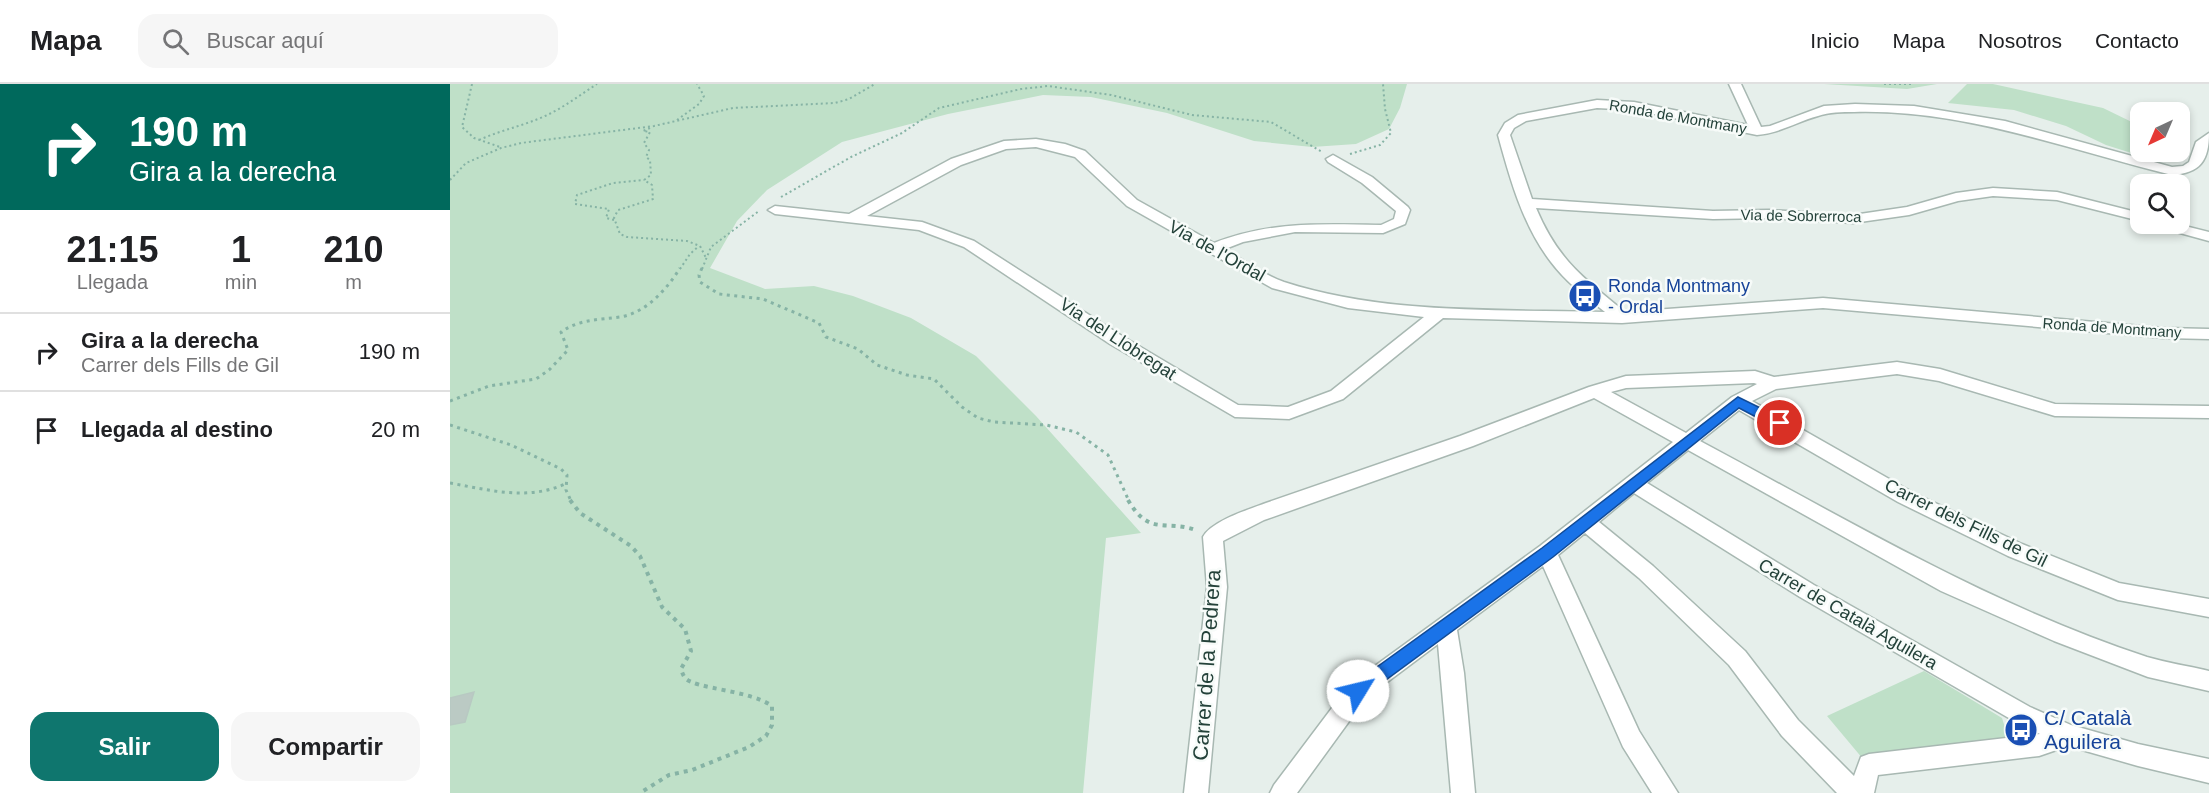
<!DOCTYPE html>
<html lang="es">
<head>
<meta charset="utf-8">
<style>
	:root { --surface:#fff; --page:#f6f6f6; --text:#202124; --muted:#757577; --line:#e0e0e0; --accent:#0f766e }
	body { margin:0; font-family:Helvetica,sans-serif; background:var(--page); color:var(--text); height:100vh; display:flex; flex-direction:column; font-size:22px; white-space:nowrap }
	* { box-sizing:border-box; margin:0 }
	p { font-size:20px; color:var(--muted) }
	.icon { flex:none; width:33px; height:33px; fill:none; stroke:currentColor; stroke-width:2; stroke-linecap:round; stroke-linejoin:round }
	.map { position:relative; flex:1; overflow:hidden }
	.side { display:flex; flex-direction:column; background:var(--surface); width:450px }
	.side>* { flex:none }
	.banner { background:#00695c; color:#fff; overflow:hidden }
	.needle { width:39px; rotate:224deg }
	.tools { position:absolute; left:1680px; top:18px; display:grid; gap:12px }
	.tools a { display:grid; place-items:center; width:60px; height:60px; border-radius:12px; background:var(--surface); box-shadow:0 3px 9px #0003; font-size:30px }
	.pin { position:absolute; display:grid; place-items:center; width:51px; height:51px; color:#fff; margin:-26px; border:3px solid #fff; border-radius:50%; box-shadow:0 2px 6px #0007 }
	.me { position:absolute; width:66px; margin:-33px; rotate:54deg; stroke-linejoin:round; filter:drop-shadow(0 0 4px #0008) }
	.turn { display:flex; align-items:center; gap:21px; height:126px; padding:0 30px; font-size:27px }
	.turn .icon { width:78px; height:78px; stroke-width:2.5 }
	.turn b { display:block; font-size:42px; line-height:51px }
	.eta { display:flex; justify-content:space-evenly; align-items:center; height:102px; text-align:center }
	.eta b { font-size:36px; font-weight:700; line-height:42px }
	.action { display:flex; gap:12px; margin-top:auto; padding:12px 30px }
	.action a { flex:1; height:69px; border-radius:18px; background:var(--accent); color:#fff; font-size:24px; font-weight:700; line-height:69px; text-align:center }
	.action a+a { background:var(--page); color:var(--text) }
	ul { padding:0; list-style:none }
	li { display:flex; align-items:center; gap:18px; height:78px; padding:0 30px; border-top:2px solid var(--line) }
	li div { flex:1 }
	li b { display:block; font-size:22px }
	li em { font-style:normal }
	header { display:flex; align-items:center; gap:36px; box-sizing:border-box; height:84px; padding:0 30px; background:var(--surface); border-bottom:2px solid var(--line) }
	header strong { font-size:28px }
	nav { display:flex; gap:33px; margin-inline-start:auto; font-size:21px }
	.search { width:420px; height:54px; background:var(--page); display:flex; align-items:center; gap:15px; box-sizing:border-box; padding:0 21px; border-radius:18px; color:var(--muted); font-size:22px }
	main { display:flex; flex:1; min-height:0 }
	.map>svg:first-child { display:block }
</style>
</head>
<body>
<header>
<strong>Mapa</strong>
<div class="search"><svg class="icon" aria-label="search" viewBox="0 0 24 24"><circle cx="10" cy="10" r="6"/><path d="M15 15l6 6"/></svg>Buscar aquí</div>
<nav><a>Inicio</a><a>Mapa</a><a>Nosotros</a><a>Contacto</a></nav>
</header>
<main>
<section class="side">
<div class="banner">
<div class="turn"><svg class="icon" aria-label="right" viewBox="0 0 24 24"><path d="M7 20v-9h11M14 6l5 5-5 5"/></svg><div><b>190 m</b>Gira a la derecha</div></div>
</div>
<div class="eta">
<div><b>21:15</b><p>Llegada</p></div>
<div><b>1</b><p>min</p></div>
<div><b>210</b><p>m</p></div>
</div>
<ul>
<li><svg class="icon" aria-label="right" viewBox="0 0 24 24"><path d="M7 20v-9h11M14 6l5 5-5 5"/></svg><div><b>Gira a la derecha</b><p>Carrer dels Fills de Gil</p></div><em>190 m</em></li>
<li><svg class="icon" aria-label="arrive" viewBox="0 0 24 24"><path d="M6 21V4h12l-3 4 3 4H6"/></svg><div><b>Llegada al destino</b></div><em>20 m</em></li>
</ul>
<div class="action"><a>Salir</a><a>Compartir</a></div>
</section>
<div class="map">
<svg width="1759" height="709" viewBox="0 0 1759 709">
	<rect width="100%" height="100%" fill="#e6efeb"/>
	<!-- green -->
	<path fill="#bfe0c8" d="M 0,0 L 957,0 L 950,24 L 939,45 L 906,60 L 862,63 L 804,57 L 717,29 L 641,13 L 593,11 L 498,30 L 392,58 L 317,106 L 287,137 L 260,184 L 315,205 L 364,202 L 403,212 L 461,234 L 526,272 L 586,332 L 691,449 L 656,454 L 633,709 L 0,709 Z
		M 1374,0 L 1487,0 L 1457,5 Z
		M 1517,0 L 1543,0 L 1653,24 L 1690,42 L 1690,68 L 1723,68 L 1728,73 L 1710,78 L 1656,61 L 1616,42 L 1564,26 L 1498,19 Z
		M 1474,587 L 1552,634 L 1559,656 L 1413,675 L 1377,632 Z"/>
	<!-- building -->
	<path fill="#bbcac4" stroke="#b8c9c2" stroke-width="1.5" d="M 24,608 L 15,638 L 0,641 L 0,614 Z"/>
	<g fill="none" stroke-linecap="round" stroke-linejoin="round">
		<defs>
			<path id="minor" d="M 1279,0 L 1291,0 L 1311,43 L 1320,42 L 1374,22 L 1405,20 L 1464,22 L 1555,37 L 1722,83 L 1733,82 L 1739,78 L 1746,58 L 1759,49 C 1759,77 1750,89 1722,91 C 1617,65 1514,25 1404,28 C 1392,28 1379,28 1368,32 C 1346,38 1330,49 1307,51 L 1184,26 L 1147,24 L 1076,37 L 1064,44 L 1060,51 L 1082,115 L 1263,127 L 1319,126 L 1403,131 L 1457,123 L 1506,109 L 1543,104 L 1607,108 L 1690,129 L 1690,137 L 1607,116 L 1543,112 L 1508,117 L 1459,131 L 1403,139 L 1319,134 L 1263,135 L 1086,124 C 1108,176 1133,194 1175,228 L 1373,214 L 1714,244 L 1759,245 L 1759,255 L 1714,254 L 1373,224 L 1172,239 L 993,234 L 893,315 L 839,335 L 785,333 L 660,260 L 514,163 L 469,146 L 325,130 L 318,126 L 325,122 L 399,130 L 501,75 L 554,57 L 586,55 L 615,60 L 635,67 L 687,116 L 764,159 C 820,137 871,140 931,141 L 944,135 L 946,127 L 912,99 L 878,78 L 876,75 L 883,71 L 922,93 L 958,123 L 960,126 L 955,140 L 933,149 L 845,148 L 793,158 L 775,165 C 793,176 814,191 834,198 C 936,231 1049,225 1155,228 C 1136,213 1116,198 1101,178 C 1073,142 1060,95 1048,51 L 1055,39 L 1068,31 L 1147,16 L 1184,18 L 1298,41 ZM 586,63 L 625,73 L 677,122 L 822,204 L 898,224 L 974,233 L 881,307 L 838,323 L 788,321 L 672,252 L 524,157 L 472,138 L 417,132 L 511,81 L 556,65 Z
				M 1706,140 L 1727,140 L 1759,148 L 1759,157 L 1708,143 Z
				M 1447,278 L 1490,285 L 1605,320 L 1759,322 L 1759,334 L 1605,332 L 1489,297 L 1447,290 L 1326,305 L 1302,317 L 1462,408 L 1572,460 L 1669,499 L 1759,515 L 1759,533 L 1668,516 L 1558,472 L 1448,418 L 1289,326 L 1250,357 C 1396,435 1539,521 1697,573 C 1717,579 1739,582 1759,587 L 1759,607 L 1698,593 L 1604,557 L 1491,507 L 1238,366 L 1197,399 L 1364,501 L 1580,623 L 1621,641 L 1688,660 L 1759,675 L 1759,699 L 1688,682 L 1618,662 L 1589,672 L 1428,691 L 1424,709 L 1387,709 L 1332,652 L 1279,581 L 1189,494 L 1135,449 L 1108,471 L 1189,647 L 1228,709 L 1202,709 L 1173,663 L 1093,482 L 1007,546 L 1014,589 L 1025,709 L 1001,709 L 988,560 L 916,614 L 847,709 L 820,709 L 824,701 L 900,600 L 1090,462 L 1223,358 L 1144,314 L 1023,362 L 814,436 L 773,457 L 777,503 L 758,709 L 734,709 L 757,503 L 753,453 C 761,437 800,425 816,419 L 1010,352 L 1139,303 L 1176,292 L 1305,287 L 1324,293 ZM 1304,299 L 1307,300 L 1282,313 L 1236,349 L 1161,308 L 1176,304 ZM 1184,409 L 1350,513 L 1564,637 L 1590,650 L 1419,670 L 1411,673 L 1404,692 L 1348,636 L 1295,567 L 1203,482 L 1149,438 Z"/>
		</defs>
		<!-- minor casing -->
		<use href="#minor" stroke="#a8b8b2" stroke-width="3"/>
		<!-- path-far2 -->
		<path stroke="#86b3a5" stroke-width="2" stroke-dasharray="2 3" stroke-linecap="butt" d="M 22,0 L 12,43 L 24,54 L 50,63
			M 1434,0 L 1464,0
			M 227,36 L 249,20 L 254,12 L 247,0
			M 200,44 L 193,47 L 200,48 L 194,59 L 199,66 L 196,73 L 200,76 L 201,91 L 194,96 L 202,101 L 203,115 L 168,126 L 164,134 L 170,150 L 177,153 L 237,157 L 250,162 L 256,174
			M 29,56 C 51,46 73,42 95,32 C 113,24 130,11 147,0
			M 900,70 L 930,61 L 941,49 L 935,25 L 933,0
			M 0,96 L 16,79 L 51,64 L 71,59 L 204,42 L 283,24 L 385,19 L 399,15 L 425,0
			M 331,113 L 401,73 L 452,49 L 489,24 L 571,5 L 598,2 L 661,11 L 742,31 L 821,38 L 872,68
			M 164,136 L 156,134 L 159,125 L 125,120 L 127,111 L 163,99 L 194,96
			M 230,185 L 240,170 L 249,162
			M 252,185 L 261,163 L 309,127"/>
		<!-- path-far1 -->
		<path stroke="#86b3a5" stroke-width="3" stroke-dasharray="3 4.5" stroke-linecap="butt" d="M 252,184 L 249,191 L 250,198 L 269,210 L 313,215 L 369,239 L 376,253 L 408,265 L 427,281 L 457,291 L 484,295 L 512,323 L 528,334 L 544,338 L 596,341 L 626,348 L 658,371 L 679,417
			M 0,317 L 39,302 L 86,295 L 99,286 L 118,266 L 111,248 C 130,235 148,236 170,233 C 196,229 217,205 230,184
			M 0,341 L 61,361 L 111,385 L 117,391 L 116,406 L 121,417
			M 0,399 C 39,406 77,417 115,400"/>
		<!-- path -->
		<path stroke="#86b3a5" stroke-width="4" stroke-dasharray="4 5" stroke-linecap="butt" d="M 120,416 L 130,429 L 181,462 L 190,472 L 212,523 L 235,545 L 241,567 L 231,585 C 232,588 233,591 235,594 C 245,605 300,606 322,622 L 322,641 L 316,652 L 299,663 L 242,686 L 219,691 L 190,709
			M 678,416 C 700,454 716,434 748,447"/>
		<!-- minor -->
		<use href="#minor" fill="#fff" fill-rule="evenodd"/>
	</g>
	<!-- route -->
	<path fill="#1a73e8" stroke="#114b97" stroke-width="1.5" d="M 1288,313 L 1335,336 L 1337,339 L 1335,343 L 1325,343 L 1289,324 L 1103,473 L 914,612 L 908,615 L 902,612 L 900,607 L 902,601 L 1092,464 Z"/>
	<!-- icons -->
	<defs>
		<symbol id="bus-disc" viewBox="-11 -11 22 22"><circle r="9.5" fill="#1a4fb4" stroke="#f7fbf9"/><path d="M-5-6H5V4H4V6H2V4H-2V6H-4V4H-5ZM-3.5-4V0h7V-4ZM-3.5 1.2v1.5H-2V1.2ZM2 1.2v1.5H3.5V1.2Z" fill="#fff"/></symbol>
	</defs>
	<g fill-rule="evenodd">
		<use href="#bus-disc" x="1116" y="193" width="38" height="38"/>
		<use href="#bus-disc" x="1552" y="627" width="38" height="38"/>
	</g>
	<g text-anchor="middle" stroke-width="5" stroke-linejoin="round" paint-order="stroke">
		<!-- far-street labels -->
		<g font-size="15" fill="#24423a" stroke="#f7fbf9">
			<text transform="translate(1228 33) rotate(10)" y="5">Ronda de Montmany</text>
			<text transform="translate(1351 132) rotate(1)" y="5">Via de Sobrerroca</text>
			<text transform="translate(1662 244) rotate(4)" y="5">Ronda de Montmany</text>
		</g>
		<!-- street labels -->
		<g font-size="18" fill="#24423a" stroke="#f7fbf9">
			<text transform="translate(767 167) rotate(29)" y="6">Via de l'Ordal</text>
			<text transform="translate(668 255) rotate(33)" y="6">Via del Llobregat</text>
			<text transform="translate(1516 439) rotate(26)" y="6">Carrer dels Fills de Gil</text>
			<text transform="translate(1398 530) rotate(30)" y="6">Carrer de Català Aguilera</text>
		</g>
		<!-- transit labels -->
		<g font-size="18" fill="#164399" stroke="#f7fbf9" text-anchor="start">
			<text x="1158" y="208">Ronda Montmany<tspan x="1158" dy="21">- Ordal</tspan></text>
		</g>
		<!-- near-street labels -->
		<g font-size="21" fill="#24423a" stroke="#f7fbf9">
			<text transform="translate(757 581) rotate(-86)" y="7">Carrer de la Pedrera</text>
		</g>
		<!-- near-transit labels -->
		<g font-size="21" fill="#164399" stroke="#f7fbf9" text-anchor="start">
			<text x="1594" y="641">C/ Català<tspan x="1594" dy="24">Aguilera</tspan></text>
		</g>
	</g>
</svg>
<div class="tools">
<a><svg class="needle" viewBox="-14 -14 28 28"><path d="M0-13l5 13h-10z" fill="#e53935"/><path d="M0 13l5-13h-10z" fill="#757577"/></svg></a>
<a><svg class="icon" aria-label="search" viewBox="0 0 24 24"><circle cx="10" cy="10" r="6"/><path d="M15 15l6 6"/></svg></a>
</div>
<div class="pin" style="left:1330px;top:339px;background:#d93025"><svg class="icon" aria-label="arrive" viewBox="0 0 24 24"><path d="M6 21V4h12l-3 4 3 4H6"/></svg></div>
<svg class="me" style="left:908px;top:607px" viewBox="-20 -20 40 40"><circle r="19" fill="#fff"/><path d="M0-13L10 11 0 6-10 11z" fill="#1a73e8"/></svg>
</div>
</main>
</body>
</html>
